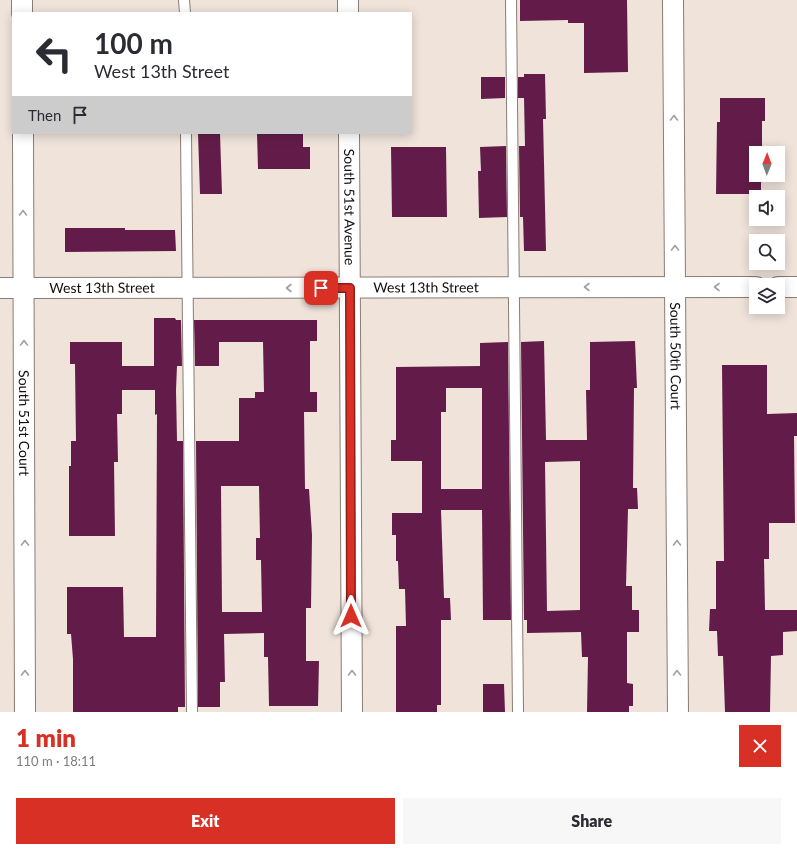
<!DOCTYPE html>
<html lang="en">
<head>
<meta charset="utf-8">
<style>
	:root { --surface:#fff; --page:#f7f7f7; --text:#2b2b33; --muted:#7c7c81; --accent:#d93025 }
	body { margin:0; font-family:Lato,sans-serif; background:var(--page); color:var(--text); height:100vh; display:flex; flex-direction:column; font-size:15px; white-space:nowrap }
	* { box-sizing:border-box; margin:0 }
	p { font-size:13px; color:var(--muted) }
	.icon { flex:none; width:22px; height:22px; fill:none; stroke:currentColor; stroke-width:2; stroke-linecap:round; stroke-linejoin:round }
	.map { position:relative; height:712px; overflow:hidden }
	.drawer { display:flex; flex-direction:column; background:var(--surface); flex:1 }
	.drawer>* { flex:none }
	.guide { position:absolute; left:12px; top:12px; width:400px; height:122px; border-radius:0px; box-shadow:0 2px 10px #0003; background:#fff; color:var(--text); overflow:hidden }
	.needle { width:26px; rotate:1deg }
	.fabs { position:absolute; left:749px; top:146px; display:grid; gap:8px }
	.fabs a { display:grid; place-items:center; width:36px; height:36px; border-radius:0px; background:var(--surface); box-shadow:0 2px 10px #0003; font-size:20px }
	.pin { position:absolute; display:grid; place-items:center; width:34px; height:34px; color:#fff; margin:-17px; border-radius:8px; box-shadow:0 2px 6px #0006 }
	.me { position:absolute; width:44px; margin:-22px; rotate:0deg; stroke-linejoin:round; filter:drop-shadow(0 0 3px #0008) }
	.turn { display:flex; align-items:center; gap:14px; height:84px; padding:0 16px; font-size:18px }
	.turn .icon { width:52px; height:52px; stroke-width:2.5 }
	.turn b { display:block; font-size:28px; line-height:34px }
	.then { display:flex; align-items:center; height:38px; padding:0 16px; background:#0003; gap:8px; font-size:15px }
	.round { display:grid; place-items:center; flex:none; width:42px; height:42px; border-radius:0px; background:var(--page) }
	.overview { display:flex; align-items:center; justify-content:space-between; height:68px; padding:0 16px }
	h1 { font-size:24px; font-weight:800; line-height:30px; color:var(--accent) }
	.button { display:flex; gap:8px; margin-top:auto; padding:8px 16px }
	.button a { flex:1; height:46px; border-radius:0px; background:var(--accent); color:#fff; font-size:16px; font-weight:800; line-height:46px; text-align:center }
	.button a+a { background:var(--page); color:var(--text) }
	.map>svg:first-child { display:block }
</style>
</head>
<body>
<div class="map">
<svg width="797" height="712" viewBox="0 0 797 712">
	<rect width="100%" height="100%" fill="#efe3da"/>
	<!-- building -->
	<path fill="#631c49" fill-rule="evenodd" d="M 520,0 L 627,0 L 628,72 L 584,73 L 584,23 L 568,23 L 568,20 L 520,21 Z
		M 524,74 L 545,74 L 546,119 L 543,119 L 546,251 L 524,251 L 523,217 L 520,217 L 519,146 L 525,146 L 524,98 L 518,98 L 518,77 L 524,77 Z
		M 481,77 L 505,77 L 505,98 L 481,99 Z
		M 720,98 L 765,98 L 765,121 L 762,121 L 762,153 L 756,153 L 756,175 L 761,175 L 761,194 L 716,194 L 717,122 L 720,122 Z
		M 198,133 L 220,133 L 222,194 L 200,194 Z
		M 257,133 L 303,133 L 303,147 L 310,147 L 310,169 L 258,169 Z
		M 506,146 L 507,217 L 479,218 L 478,171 L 481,171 L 480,147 Z
		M 391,147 L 446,147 L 447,217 L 392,217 Z
		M 65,228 L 125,228 L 125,230 L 175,230 L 176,251 L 65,252 Z
		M 154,318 L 175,318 L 176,320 L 181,320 L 182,366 L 177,366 L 176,390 L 177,441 L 183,441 L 185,707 L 178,707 L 178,712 L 73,712 L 73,659 L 71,634 L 67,634 L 67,587 L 123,587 L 124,637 L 156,637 L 157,414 L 155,415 L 155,390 L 122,390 L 122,414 L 117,414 L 118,462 L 114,462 L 115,536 L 69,536 L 69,466 L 71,466 L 71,441 L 76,441 L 75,364 L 70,364 L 70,342 L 122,342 L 122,366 L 154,366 Z
		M 194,320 L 317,320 L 317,341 L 310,341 L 310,392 L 317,392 L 317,412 L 304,412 L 305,489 L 309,489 L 312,535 L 311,608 L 306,608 L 306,661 L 319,661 L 318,706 L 269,706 L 268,657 L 264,657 L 264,633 L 224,634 L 225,682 L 220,682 L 220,707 L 198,707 L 196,441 L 239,441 L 239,398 L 255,398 L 255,392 L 264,392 L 263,342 L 219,342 L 219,366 L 195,366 ZM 221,486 L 259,486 L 260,538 L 256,538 L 256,560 L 261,560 L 262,612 L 222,612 Z
		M 544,341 L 546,440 L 587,440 L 586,390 L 590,390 L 590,342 L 635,341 L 637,388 L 634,388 L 633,488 L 637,488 L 638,509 L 628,509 L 626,586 L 632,586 L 632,610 L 639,610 L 639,632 L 627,632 L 627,683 L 633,684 L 633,706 L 629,706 L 629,712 L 587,712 L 588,657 L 582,657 L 581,632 L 527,633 L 527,620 L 524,620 L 521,342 ZM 580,461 L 580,610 L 547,611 L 545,462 Z
		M 508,342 L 511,620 L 483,620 L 482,510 L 441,510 L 444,598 L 450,598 L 451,620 L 441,620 L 441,705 L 437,705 L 437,712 L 396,712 L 396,626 L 406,626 L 405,589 L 399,589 L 398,561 L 396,561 L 396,535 L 392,535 L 392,513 L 422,513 L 422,461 L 391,461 L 391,440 L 396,440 L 396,367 L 480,366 L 480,343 ZM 446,388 L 482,388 L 482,489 L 441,489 L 441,412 L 446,412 Z
		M 722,365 L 767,365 L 767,414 L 797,413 L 797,436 L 794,436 L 795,523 L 769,523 L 769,559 L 764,559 L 765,610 L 797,610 L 797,631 L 783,632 L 783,655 L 771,656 L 770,712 L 725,712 L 723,656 L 718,656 L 717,631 L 709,631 L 710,609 L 716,609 L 716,561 L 724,561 Z
		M 483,684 L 504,684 L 505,712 L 483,712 Z"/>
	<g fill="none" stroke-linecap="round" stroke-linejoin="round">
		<defs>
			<path id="lane" d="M 184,0 L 185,13
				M 511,0 L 518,712
				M 186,133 L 192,712"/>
			<g id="street">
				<path d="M 22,0 L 22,13"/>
				<path d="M 348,0 L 348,13"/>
				<path id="s1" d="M 673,0 L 678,712"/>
				<path id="s2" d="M 23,133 L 25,712"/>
				<path id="s3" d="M 349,133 L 352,712"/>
				<path d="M 778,287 L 797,287"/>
				<path id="s4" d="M 0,288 L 756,287"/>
			</g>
		</defs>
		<!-- lane casing -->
		<use href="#lane" stroke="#897d75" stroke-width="12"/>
		<!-- street casing -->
		<use href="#street" stroke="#897d75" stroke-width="22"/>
		<!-- lane -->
		<use href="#lane" stroke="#fff" stroke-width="10"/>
		<!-- street -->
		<use href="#street" stroke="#fff" stroke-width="20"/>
	</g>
	<!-- one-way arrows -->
	<defs><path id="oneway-chevron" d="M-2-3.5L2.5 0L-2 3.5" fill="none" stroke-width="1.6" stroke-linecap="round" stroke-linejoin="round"/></defs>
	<g stroke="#a19f9d">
		<use href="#oneway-chevron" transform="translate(674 118) rotate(-90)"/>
		<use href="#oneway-chevron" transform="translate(23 213) rotate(-90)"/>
		<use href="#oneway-chevron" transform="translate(675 248) rotate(-90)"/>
		<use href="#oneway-chevron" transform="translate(587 287) rotate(180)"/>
		<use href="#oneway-chevron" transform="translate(717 287) rotate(180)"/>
		<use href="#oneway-chevron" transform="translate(289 288) rotate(180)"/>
		<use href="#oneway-chevron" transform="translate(24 343) rotate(-90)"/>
		<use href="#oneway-chevron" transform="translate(25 543) rotate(-90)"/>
		<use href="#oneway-chevron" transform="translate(677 543) rotate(-90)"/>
		<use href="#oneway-chevron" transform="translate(25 673) rotate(-90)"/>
		<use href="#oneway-chevron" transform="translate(352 673) rotate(-90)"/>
		<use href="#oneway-chevron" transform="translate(677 673) rotate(-90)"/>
	</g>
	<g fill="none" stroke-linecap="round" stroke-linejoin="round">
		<defs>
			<path id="route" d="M 321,288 L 350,288 L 351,616"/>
		</defs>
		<!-- route casing -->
		<use href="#route" stroke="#8d1f18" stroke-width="10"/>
		<!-- route -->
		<use href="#route" stroke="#d93025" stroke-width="7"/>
	</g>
	<g text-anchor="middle" stroke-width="4" stroke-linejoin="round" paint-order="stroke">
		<!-- street labels -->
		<g font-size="14" fill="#130e0b" stroke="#fff">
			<text dy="5" stroke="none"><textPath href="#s3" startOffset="74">South 51st Avenue</textPath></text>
			<text dy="5" stroke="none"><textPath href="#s4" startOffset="102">West 13th Street</textPath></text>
			<text dy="5" stroke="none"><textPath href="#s4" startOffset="426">West 13th Street</textPath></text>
			<text dy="5" stroke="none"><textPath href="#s1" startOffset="356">South 50th Court</textPath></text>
			<text dy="5" stroke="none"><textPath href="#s2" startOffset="290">South 51st Court</textPath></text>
		</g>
	</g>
</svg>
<div class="fabs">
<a><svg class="needle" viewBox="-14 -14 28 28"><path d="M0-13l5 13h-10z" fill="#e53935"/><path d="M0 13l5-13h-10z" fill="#7c7c81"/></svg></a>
<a><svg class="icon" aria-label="sound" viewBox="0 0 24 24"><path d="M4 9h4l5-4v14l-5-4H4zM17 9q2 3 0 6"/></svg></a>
<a><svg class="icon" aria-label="search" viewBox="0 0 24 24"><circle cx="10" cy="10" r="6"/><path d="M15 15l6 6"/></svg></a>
<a><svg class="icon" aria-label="layers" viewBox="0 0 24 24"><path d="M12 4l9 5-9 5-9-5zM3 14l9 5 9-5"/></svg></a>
</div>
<div class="pin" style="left:321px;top:288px;background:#d93025"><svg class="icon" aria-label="arrive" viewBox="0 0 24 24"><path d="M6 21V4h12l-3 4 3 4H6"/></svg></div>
<svg class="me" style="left:351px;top:616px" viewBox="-20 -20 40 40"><path d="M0-17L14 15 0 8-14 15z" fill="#d93025" stroke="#fff" stroke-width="4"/></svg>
<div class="guide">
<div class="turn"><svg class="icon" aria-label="left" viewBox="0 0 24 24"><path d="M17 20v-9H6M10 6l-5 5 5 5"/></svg><div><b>100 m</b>West 13th Street</div></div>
<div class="then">Then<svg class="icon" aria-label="arrive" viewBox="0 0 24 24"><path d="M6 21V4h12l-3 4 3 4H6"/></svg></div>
</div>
</div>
<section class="drawer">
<div class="overview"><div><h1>1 min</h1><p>110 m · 18:11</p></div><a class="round" style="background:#d93025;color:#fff"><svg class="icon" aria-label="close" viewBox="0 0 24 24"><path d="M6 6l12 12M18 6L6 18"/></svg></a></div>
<div class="button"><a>Exit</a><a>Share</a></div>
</section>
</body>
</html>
